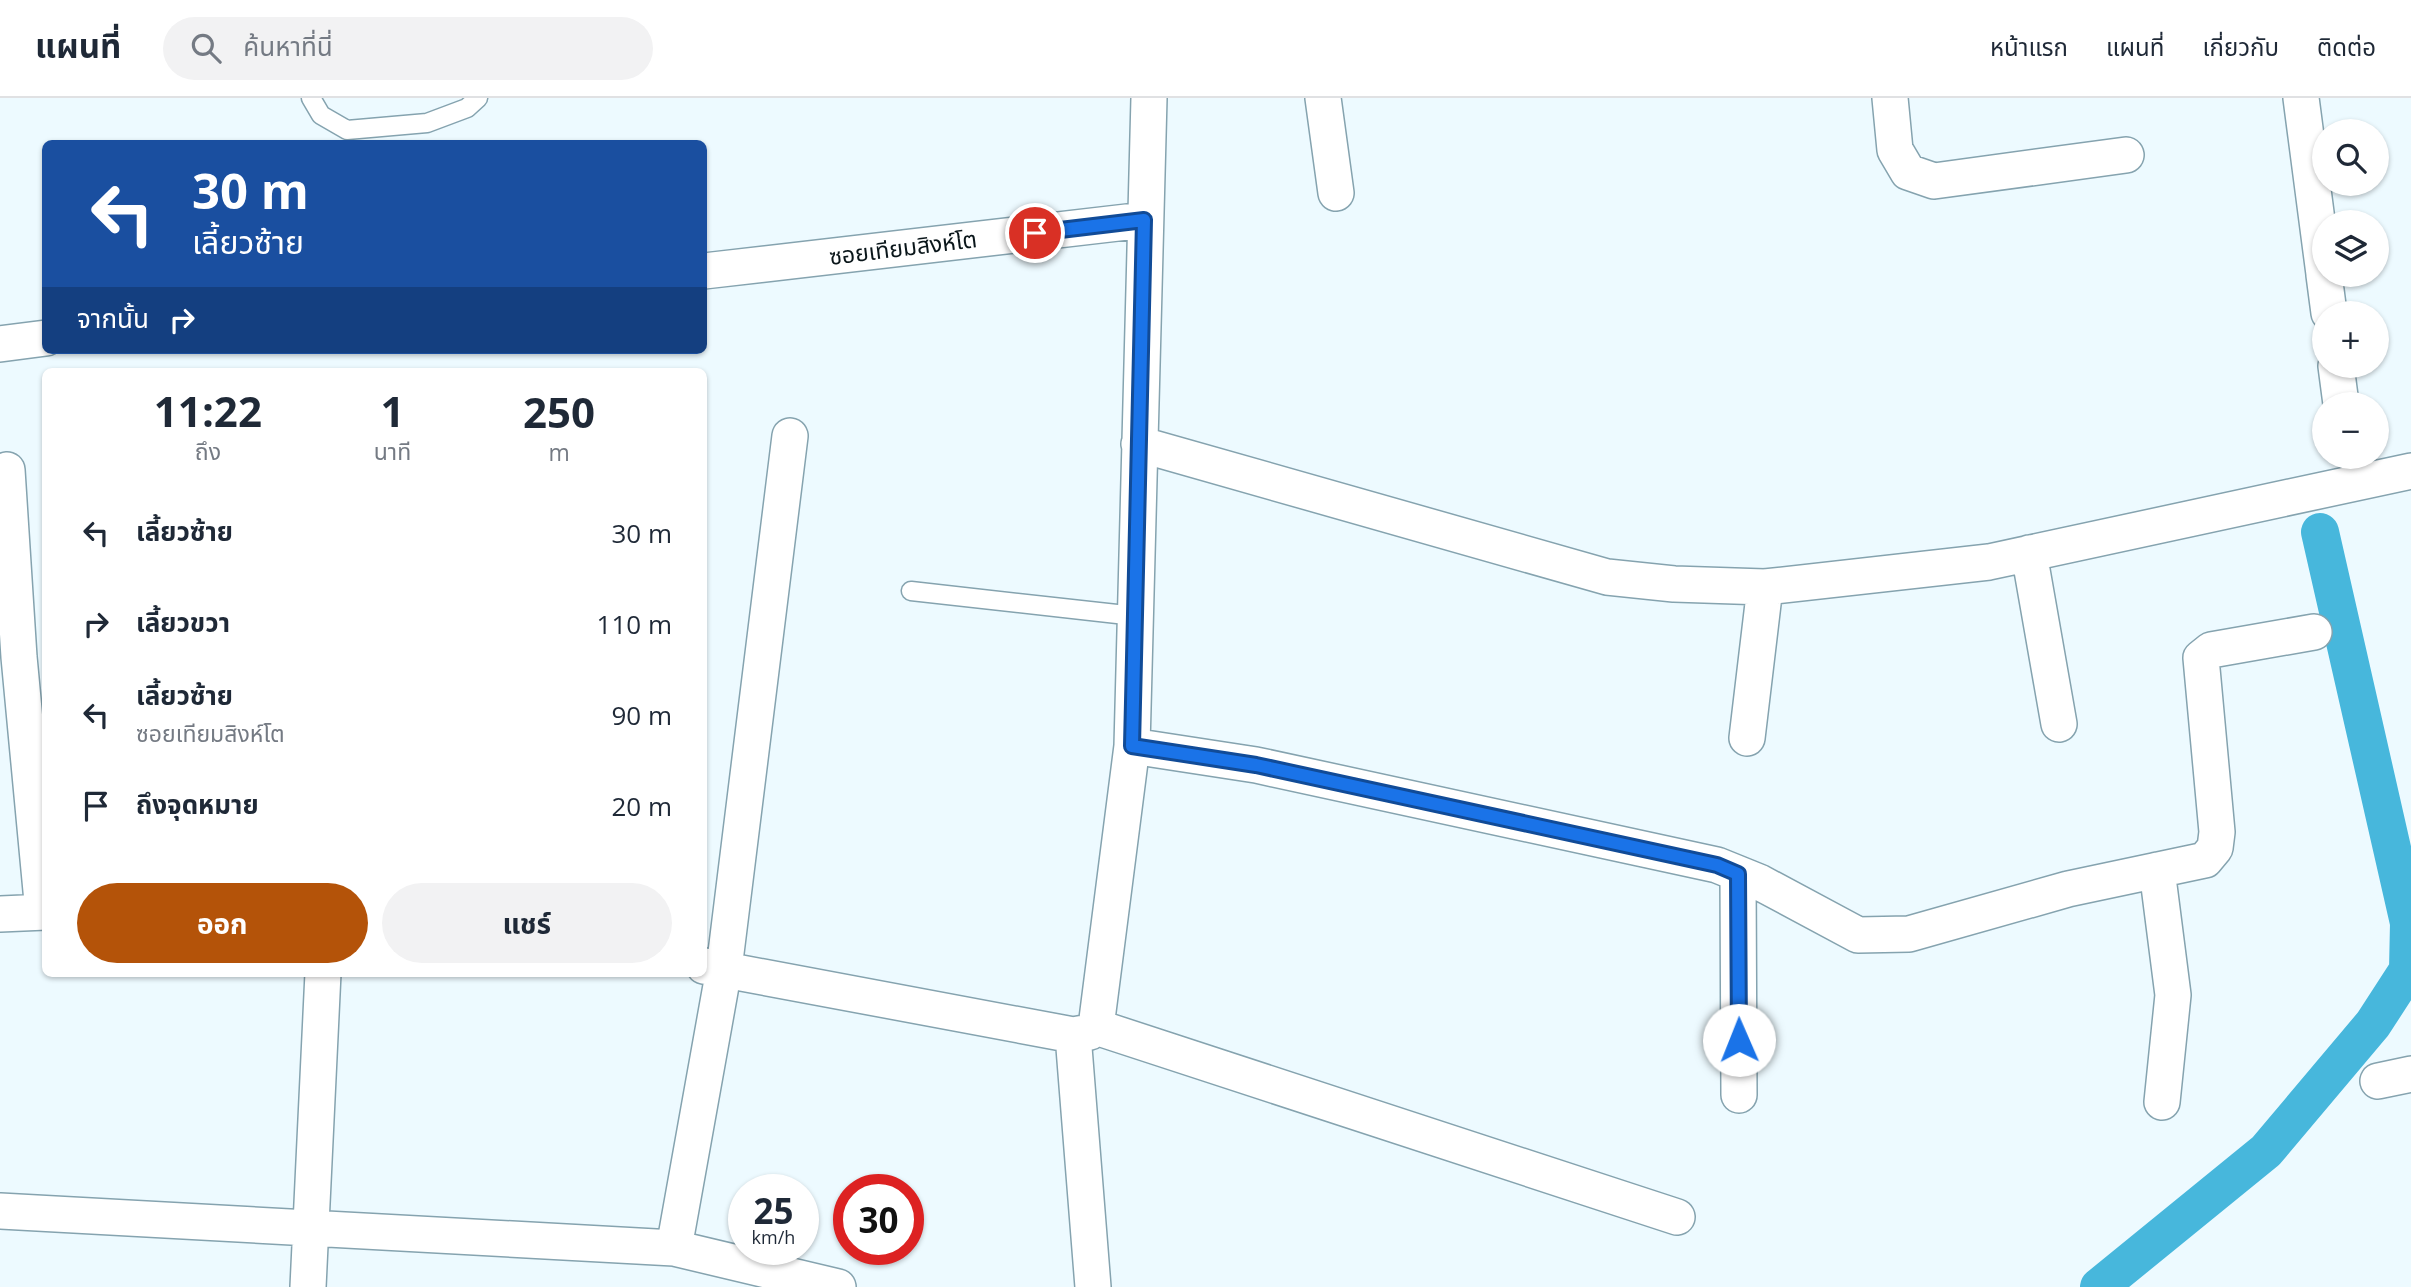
<!DOCTYPE html>
<html lang="th">
<head>
<meta charset="utf-8">
<style>
	:root { --surface:#fff; --page:#f2f2f3; --text:#1f2937; --muted:#747a83; --line:#e0e1e3; --accent:#b45309 }
	body { margin:0; font-family:"Open Sans","Noto Sans Thai",sans-serif; background:var(--page); color:var(--text); height:100vh; display:flex; flex-direction:column; font-size:26px; white-space:nowrap }
	* { box-sizing:border-box; margin:0 }
	p { font-size:23px; color:var(--muted) }
	.icon { flex:none; width:38px; height:38px; fill:none; stroke:currentColor; stroke-width:2; stroke-linecap:round; stroke-linejoin:round }
	.map { position:relative; flex:1; overflow:hidden }
	.panel { position:absolute; left:42px; top:270px; width:665px; height:609px; display:flex; flex-direction:column; background:var(--surface); border-radius:10px; box-shadow:0 2px 5px #0004 }
	.panel>* { flex:none }
	.banner { position:absolute; left:42px; top:42px; width:665px; height:214px; border-radius:10px; box-shadow:0 2px 5px #0004; background:#1a4fa0; color:#fff; overflow:hidden }
	.controls { position:absolute; left:2312px; top:21px; display:grid; gap:14px }
	.controls a { display:grid; place-items:center; width:77px; height:77px; border-radius:50%; background:var(--surface); box-shadow:0 2px 5px #0004; font-size:35px }
	.speed { position:absolute; left:728px; top:1076px; display:flex; gap:14px; font-size:35px; font-weight:700; text-align:center }
	.speed>* { display:grid; place-content:center; width:91px; height:91px; border-radius:50%; background:var(--surface); box-shadow:0 2px 5px #0004; line-height:1 }
	.speed small { font-size:18px; font-weight:400 }
	.speed .limit { border:10px solid #d22; background:#fff; color:#111 }
	.pin { position:absolute; display:grid; place-items:center; width:60px; height:60px; color:#fff; margin:-30px; border:4px solid #fff; border-radius:50%; box-shadow:0 2px 7px #0007 }
	.me { position:absolute; width:77px; margin:-38px; rotate:359deg; stroke-linejoin:round; filter:drop-shadow(0 0 5px #0008) }
	.turn { display:flex; align-items:center; gap:24px; height:147px; padding:0 35px; font-size:32px }
	.turn .icon { width:91px; height:91px; stroke-width:2.5 }
	.turn b { display:block; font-size:49px; line-height:60px }
	.then { display:flex; align-items:center; height:66px; padding:0 35px; background:#0003; gap:14px; font-size:26px }
	.eta { display:flex; justify-content:space-evenly; align-items:center; height:119px; text-align:center }
	.eta b { font-size:42px; font-weight:700; line-height:49px }
	.action { display:flex; gap:14px; margin-top:auto; padding:14px 35px }
	.action a { flex:1; height:80px; border-radius:42px; background:var(--accent); color:#fff; font-size:28px; font-weight:700; line-height:80px; text-align:center }
	.action a+a { background:var(--page); color:var(--text) }
	ul { padding:0; list-style:none }
	li { display:flex; align-items:center; gap:21px; height:91px; padding:0 35px }
	li div { flex:1 }
	li b { display:block; font-size:26px }
	li em { font-style:normal }
	header { display:flex; align-items:center; gap:42px; box-sizing:border-box; height:98px; padding:0 35px; background:var(--surface); border-bottom:2px solid var(--line) }
	header strong { font-size:33px }
	nav { display:flex; gap:38px; margin-inline-start:auto; font-size:24px }
	.search { width:490px; height:63px; background:var(--page); display:flex; align-items:center; gap:18px; box-sizing:border-box; padding:0 24px; border-radius:38px; color:var(--muted); font-size:26px }
	.map>svg:first-child { display:block }
</style>
</head>
<body>
<header>
<strong>แผนที่</strong>
<div class="search"><svg class="icon" aria-label="search" viewBox="0 0 24 24"><circle cx="10" cy="10" r="6"/><path d="M15 15l6 6"/></svg>ค้นหาที่นี่</div>
<nav><a>หน้าแรก</a><a>แผนที่</a><a>เกี่ยวกับ</a><a>ติดต่อ</a></nav>
</header>
<div class="map">
<svg width="2411" height="1189" viewBox="0 0 2411 1189">
	<rect width="100%" height="100%" fill="#edfaff"/>
	<g fill="none" stroke-linecap="round" stroke-linejoin="round">
		<!-- canal -->
		<path stroke="#47b7dc" stroke-width="38" d="M 2099,1189 L 2266,1053 L 2373,926 L 2408,872 L 2409,825 L 2320,434"/>
		<defs>
			<path id="lane" d="M 311,0 L 321,17 L 347,32 L 427,25 L 467,10 L 478,0
				M 911,493 L 1135,518"/>
			<path id="street" d="M 1323,0 L 1336,95
				M 1890,0 L 1895,52 L 1908,74 L 1934,83 L 2126,57
				M 2301,0 L 2324,176
				M 704,173 L 1144,122
				M 2324,177 L 2329,215
				M 0,246 L 46,240
				M 2336,268 L 2341,306
				M 1139,346 L 1607,479 L 1674,486 L 1765,489 L 1989,464 L 2411,373
				M 7,372 L 19,559 L 43,814
				M 2029,455 L 2059,626
				M 1747,640 L 1765,489
				M 1132,648 L 1256,667 L 1717,767 L 1759,784 L 1858,837 L 1909,836 L 2068,791 L 2205,762 L 2215,750 L 2217,734 L 2201,560 L 2211,552 L 2314,534
				M 2157,772 L 2173,897 L 2162,1004
				M 1738,776 L 1739,997
				M 0,816 L 46,814
				M 704,868 L 1073,937 L 1090,934 L 1096,929 L 1132,648 L 1149,0
				M 1096,929 L 1677,1119
				M 1073,937 L 1093,1189
				M 2378,983 L 2411,976
				M 0,1113 L 674,1150 L 838,1189
				M 674,1150 L 724,871 L 790,338
				M 308,1189 L 323,875"/>
		</defs>
		<!-- lane casing -->
		<use href="#lane" stroke="#85a3af" stroke-width="21"/>
		<!-- street casing -->
		<use href="#street" stroke="#85a3af" stroke-width="38"/>
		<!-- lane -->
		<use href="#lane" stroke="#fff" stroke-width="18"/>
		<!-- street -->
		<use href="#street" stroke="#fff" stroke-width="35"/>
	</g>
	<g fill="none" stroke-linecap="round" stroke-linejoin="round">
		<defs>
			<path id="route" d="M 1035,135 L 1144,122 L 1132,648 L 1256,667 L 1717,767 L 1738,776 L 1739,942"/>
		</defs>
		<!-- route casing -->
		<use href="#route" stroke="#114b97" stroke-width="18"/>
		<!-- route -->
		<use href="#route" stroke="#1a73e8" stroke-width="12"/>
	</g>
	<g text-anchor="middle" stroke-width="7" stroke-linejoin="round" paint-order="stroke">
		<!-- street labels -->
		<g font-size="23" fill="#0a161a" stroke="#fff">
			<text transform="translate(903 150) rotate(-7)" y="8">ซอยเทียมสิงห์โต</text>
		</g>
	</g>
</svg>
<div class="controls">
<a><svg class="icon" aria-label="search" viewBox="0 0 24 24"><circle cx="10" cy="10" r="6"/><path d="M15 15l6 6"/></svg></a>
<a><svg class="icon" aria-label="layers" viewBox="0 0 24 24"><path d="M12 4l9 5-9 5-9-5zM3 14l9 5 9-5"/></svg></a>
<a>+</a>
<a>−</a>
</div>
<div class="speed"><div>25<small>km/h</small></div><div class="limit">30</div></div>
<div class="pin" style="left:1035px;top:135px;background:#d93025"><svg class="icon" aria-label="arrive" viewBox="0 0 24 24"><path d="M6 21V4h12l-3 4 3 4H6"/></svg></div>
<svg class="me" style="left:1739px;top:942px" viewBox="-20 -20 40 40"><circle r="19" fill="#fff"/><path d="M0-13L10 11 0 6-10 11z" fill="#1a73e8"/></svg>
<div class="banner">
<div class="turn"><svg class="icon" aria-label="left" viewBox="0 0 24 24"><path d="M17 20v-9H6M10 6l-5 5 5 5"/></svg><div><b>30 m</b>เลี้ยวซ้าย</div></div>
<div class="then">จากนั้น<svg class="icon" aria-label="right" viewBox="0 0 24 24"><path d="M7 20v-9h11M14 6l5 5-5 5"/></svg></div>
</div>
<section class="panel">
<div class="eta">
<div><b>11:22</b><p>ถึง</p></div>
<div><b>1</b><p>นาที</p></div>
<div><b>250</b><p>m</p></div>
</div>
<ul>
<li><svg class="icon" aria-label="left" viewBox="0 0 24 24"><path d="M17 20v-9H6M10 6l-5 5 5 5"/></svg><div><b>เลี้ยวซ้าย</b></div><em>30 m</em></li>
<li><svg class="icon" aria-label="right" viewBox="0 0 24 24"><path d="M7 20v-9h11M14 6l5 5-5 5"/></svg><div><b>เลี้ยวขวา</b></div><em>110 m</em></li>
<li><svg class="icon" aria-label="left" viewBox="0 0 24 24"><path d="M17 20v-9H6M10 6l-5 5 5 5"/></svg><div><b>เลี้ยวซ้าย</b><p>ซอยเทียมสิงห์โต</p></div><em>90 m</em></li>
<li><svg class="icon" aria-label="arrive" viewBox="0 0 24 24"><path d="M6 21V4h12l-3 4 3 4H6"/></svg><div><b>ถึงจุดหมาย</b></div><em>20 m</em></li>
</ul>
<div class="action"><a>ออก</a><a>แชร์</a></div>
</section>
</div>
</body>
</html>
